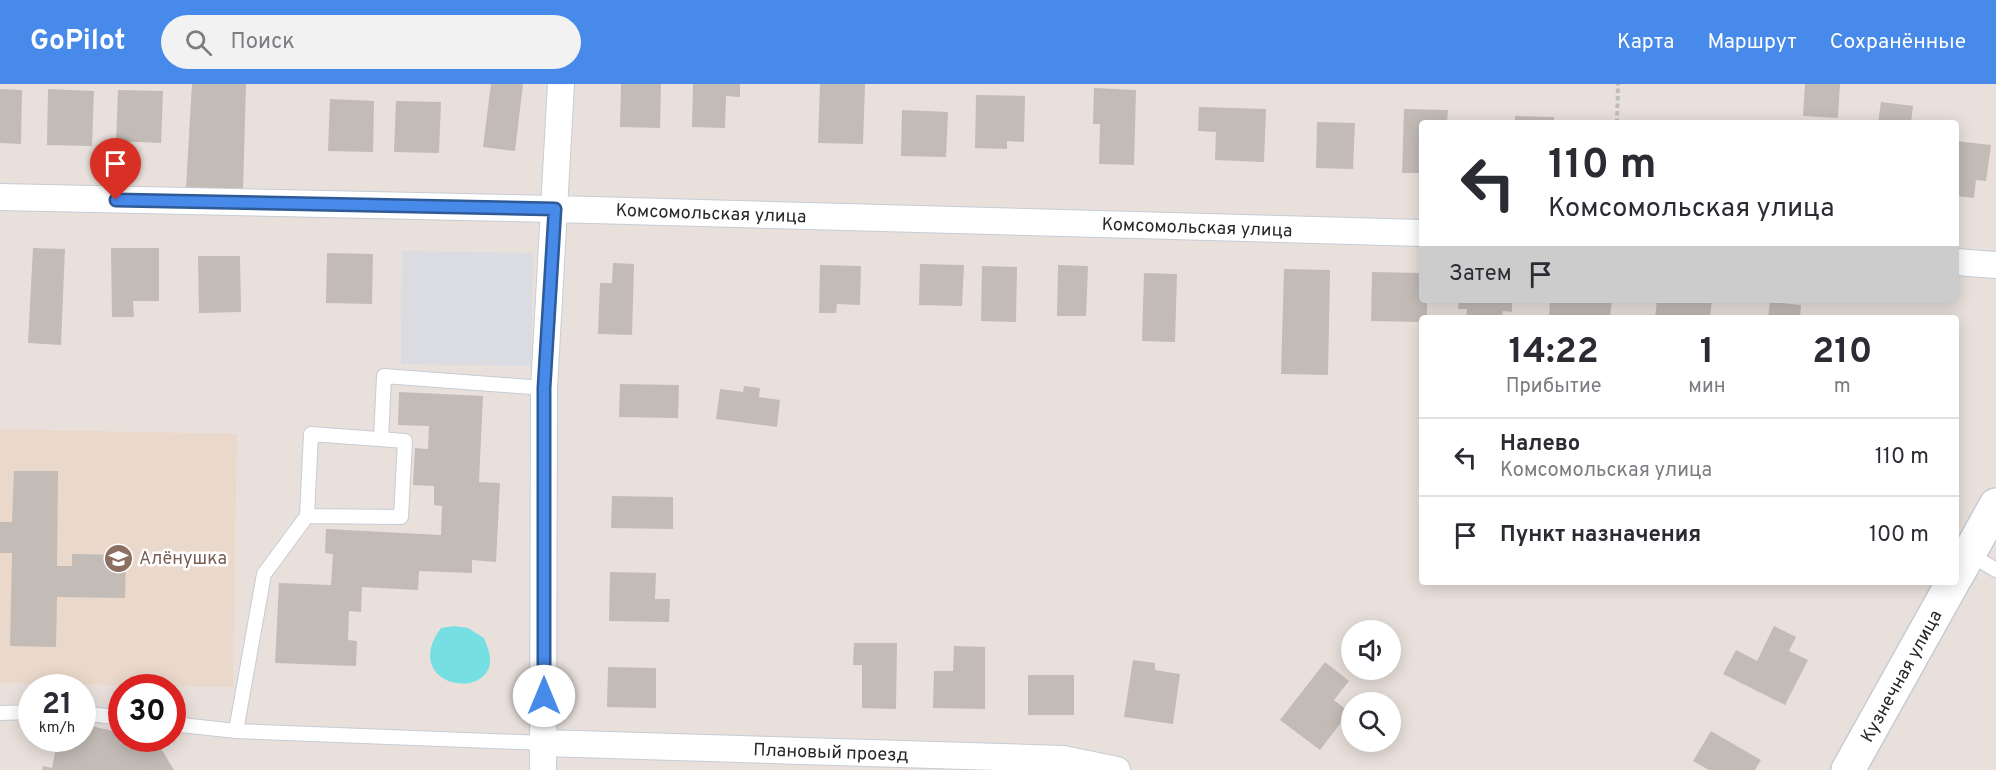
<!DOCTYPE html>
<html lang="ru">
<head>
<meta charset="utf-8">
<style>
	:root { --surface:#fff; --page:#f2f2f3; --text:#2b2b33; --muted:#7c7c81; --line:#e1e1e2; --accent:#478aea }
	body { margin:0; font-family:Overpass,sans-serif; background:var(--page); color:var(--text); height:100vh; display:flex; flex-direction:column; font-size:22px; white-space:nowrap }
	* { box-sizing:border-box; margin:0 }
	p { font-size:20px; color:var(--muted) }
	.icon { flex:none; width:33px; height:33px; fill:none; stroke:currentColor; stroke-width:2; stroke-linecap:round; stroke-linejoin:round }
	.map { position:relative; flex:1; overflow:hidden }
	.side { position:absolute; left:1419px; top:231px; width:540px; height:270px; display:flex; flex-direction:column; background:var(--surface); border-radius:6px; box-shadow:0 3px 15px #0003 }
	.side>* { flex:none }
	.banner { position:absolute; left:1419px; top:36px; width:540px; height:183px; border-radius:6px; box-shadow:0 3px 15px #0003; background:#fff; color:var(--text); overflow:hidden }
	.buttons { position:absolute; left:1341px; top:536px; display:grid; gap:12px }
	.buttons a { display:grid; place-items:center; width:60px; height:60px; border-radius:50%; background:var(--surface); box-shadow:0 3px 15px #0003; font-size:30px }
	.speed { position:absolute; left:18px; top:590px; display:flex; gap:12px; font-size:30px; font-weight:700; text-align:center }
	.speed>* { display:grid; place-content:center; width:78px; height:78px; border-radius:50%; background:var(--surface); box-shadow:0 3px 15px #0003; line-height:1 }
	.speed small { font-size:15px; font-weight:400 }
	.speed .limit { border:9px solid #d22; background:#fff; color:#111 }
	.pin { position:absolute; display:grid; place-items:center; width:51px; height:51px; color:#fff; margin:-62px -26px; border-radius:50% 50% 50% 0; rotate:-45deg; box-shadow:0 0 6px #0007 }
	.pin .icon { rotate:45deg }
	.me { position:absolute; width:66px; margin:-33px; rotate:0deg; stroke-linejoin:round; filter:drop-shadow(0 0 4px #0008) }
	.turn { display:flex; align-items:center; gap:21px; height:126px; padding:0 30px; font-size:27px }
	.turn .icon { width:78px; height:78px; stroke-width:2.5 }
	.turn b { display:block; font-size:42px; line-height:51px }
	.then { display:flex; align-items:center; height:57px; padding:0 30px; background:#0003; gap:12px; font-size:22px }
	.eta { display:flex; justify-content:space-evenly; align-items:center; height:102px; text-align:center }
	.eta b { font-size:36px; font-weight:700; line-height:42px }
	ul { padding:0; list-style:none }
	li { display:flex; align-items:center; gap:18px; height:78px; padding:0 30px; border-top:2px solid var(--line) }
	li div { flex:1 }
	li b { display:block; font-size:22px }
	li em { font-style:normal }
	header { display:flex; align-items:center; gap:36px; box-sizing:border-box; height:84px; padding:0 30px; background:var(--accent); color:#fff }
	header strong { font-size:28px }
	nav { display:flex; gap:33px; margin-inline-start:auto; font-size:21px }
	.search { width:420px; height:54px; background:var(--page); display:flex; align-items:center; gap:15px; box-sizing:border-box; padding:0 21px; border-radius:33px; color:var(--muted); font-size:22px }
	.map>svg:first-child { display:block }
</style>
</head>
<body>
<header>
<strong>GoPilot</strong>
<div class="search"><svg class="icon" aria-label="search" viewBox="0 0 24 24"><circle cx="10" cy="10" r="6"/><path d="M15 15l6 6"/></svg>Поиск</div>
<nav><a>Карта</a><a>Маршрут</a><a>Сохранённые</a></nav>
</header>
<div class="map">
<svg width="1996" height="686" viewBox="0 0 1996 686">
	<rect width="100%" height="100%" fill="#e9e0db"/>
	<!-- industrial -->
	<path fill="#dbdbe2" d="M 402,167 L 533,169 L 531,282 L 401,280 Z"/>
	<!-- education -->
	<path fill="#ead9cb" d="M 0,345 L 237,350 L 233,603 L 0,599 Z"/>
	<!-- water -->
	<path fill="#75dfe4" d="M 454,542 L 468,544 L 484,554 C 488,564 493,575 488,586 C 472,616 404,594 441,544 Z"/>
	<!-- building -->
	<path fill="#c2bbb6" d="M 192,0 L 246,0 L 243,106 L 186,104 Z
		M 491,0 L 523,0 L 515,67 L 483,63 Z
		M 621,0 L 661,0 L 660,44 L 620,43 Z
		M 693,0 L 740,0 L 740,13 L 726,12 L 725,44 L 692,43 Z
		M 820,0 L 865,0 L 863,60 L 818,59 Z
		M 1805,0 L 1840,0 L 1838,34 L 1803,32 Z
		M 1094,4 L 1136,6 L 1134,81 L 1099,80 L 1100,40 L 1093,40 Z
		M 0,5 L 22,6 L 21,60 L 0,59 Z
		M 48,5 L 94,7 L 92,62 L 47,61 Z
		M 118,6 L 163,7 L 161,59 L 116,57 Z
		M 976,11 L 1025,12 L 1024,58 L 1007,57 L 1007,65 L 975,64 Z
		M 330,15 L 374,17 L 373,68 L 328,67 Z
		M 396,17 L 441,18 L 439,69 L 394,68 Z
		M 1881,18 L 1913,22 L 1911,39 L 1878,39 Z
		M 1199,23 L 1266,25 L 1264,78 L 1215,76 L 1216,48 L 1198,47 Z
		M 1404,25 L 1448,26 L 1447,39 L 1422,39 L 1422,89 L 1402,89 Z
		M 902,26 L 948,28 L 946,73 L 901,72 Z
		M 1515,32 L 1554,33 L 1554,39 L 1515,39 Z
		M 1317,38 L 1355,39 L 1353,85 L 1316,84 Z
		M 1956,57 L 1991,61 L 1986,97 L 1976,96 L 1974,114 L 1956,112 Z
		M 33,164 L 65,165 L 61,261 L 28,259 Z
		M 111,164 L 159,164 L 159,217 L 133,217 L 134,233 L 112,233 Z
		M 327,169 L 373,170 L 372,220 L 326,219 Z
		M 198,172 L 240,172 L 241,228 L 199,229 Z
		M 613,179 L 634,180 L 632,251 L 598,250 L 600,199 L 612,199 Z
		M 920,180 L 964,181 L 962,222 L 919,221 Z
		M 820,181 L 861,182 L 860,221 L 837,220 L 836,229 L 819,229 Z
		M 1058,181 L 1088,182 L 1086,232 L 1057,232 Z
		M 982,182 L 1017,183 L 1016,238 L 981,237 Z
		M 1284,185 L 1330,186 L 1328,291 L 1281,290 Z
		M 1372,188 L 1422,189 L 1422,216 L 1427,216 L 1427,234 L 1422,234 L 1422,238 L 1371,237 Z
		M 1144,189 L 1177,190 L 1175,258 L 1142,257 Z
		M 1459,216 L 1512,216 L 1512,228 L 1503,227 L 1502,234 L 1466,234 L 1467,225 L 1458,225 Z
		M 1550,216 L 1612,216 L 1610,234 L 1549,234 Z
		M 1657,216 L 1712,216 L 1710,234 L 1655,234 Z
		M 1770,218 L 1801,221 L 1800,234 L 1768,234 Z
		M 620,300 L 679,301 L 678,334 L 619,333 Z
		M 744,302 L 760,304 L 759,313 L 780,316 L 777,343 L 716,335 L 720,305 L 743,308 Z
		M 399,308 L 483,312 L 479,398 L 500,399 L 496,478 L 472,476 L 472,489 L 419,487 L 418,506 L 362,503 L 361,528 L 349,527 L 348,556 L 357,557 L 356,582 L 275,579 L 279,499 L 331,501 L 333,470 L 325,469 L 326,445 L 441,451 L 442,422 L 434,421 L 434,402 L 413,401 L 415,364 L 428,365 L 429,342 L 398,341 Z
		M 14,387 L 58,387 L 57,482 L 72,482 L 72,470 L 126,471 L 125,514 L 57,513 L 56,563 L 10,562 L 12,469 L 0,469 L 0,438 L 12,438 Z
		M 612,412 L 673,413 L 673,445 L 611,444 Z
		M 610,488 L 656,489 L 655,515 L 670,515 L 669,538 L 609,537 Z
		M 1774,542 L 1796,553 L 1789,567 L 1808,576 L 1785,621 L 1723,590 L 1736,566 L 1757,577 Z
		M 854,559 L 897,559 L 896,625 L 862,624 L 862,581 L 853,581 Z
		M 954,562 L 985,563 L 985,625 L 933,624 L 934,587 L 953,587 Z
		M 1133,576 L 1155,579 L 1155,586 L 1180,590 L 1173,640 L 1124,633 Z
		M 1325,578 L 1349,597 L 1334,616 L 1349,628 L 1320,666 L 1280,636 Z
		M 608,583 L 656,584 L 656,624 L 607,623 Z
		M 1028,591 L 1074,591 L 1074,631 L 1028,631 Z
		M 82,640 L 122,649 L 122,654 L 141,654 L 152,658 L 162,666 L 174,686 L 42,686 L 43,682 L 52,684 L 58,654 L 82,654 Z
		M 1711,647 L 1761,676 L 1755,686 L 1709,686 L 1693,677 Z"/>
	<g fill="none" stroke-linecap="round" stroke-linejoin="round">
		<defs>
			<path id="lane" d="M 381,355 L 384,292 L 544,304
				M 1969,470 L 1996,486
				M 0,629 L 32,628
				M 82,629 L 122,634
				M 172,640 L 236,647 L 544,659
				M 236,647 L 264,490 L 307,432 L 311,350 L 405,357 L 401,433 L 307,432"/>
			<path id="street" d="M 0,113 L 556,125 L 1422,149
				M 1956,178 L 1996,181
				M 544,659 L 1063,675 L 1117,686
				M 543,686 L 544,304 L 561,0"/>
			<path id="secondary" d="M 1956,493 L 1996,421
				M 1848,686 L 1953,498"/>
		</defs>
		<!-- lane casing -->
		<use href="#lane" stroke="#c6ccd5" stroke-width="16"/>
		<!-- street casing -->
		<use href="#street" stroke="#c6ccd5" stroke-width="28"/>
		<!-- secondary casing -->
		<use href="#secondary" stroke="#c6ccd5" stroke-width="36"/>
		<!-- path -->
		<path stroke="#bebebe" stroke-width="4" stroke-dasharray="4.5 3" stroke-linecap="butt" d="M 1617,39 L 1618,0"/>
		<!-- lane -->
		<use href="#lane" stroke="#fff" stroke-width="14"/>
		<!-- street -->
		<use href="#street" stroke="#fff" stroke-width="26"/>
		<!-- secondary -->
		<use href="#secondary" stroke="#fff" stroke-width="33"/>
	</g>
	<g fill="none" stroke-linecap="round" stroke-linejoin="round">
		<defs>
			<path id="route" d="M 116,116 L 555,125 L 544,304 L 544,612"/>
		</defs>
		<!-- route casing -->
		<use href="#route" stroke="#2e5a98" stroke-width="15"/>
		<!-- route -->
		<use href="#route" stroke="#478aea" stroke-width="10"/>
	</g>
	<!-- icons -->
	<defs>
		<symbol id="school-disc" viewBox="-11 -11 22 22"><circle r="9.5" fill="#8d6e63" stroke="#fff"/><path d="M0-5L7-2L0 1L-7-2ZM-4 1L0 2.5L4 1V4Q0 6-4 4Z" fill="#fff"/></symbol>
	</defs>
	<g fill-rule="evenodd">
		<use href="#school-disc" x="102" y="458" width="33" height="33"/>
	</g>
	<g text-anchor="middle" stroke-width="5" stroke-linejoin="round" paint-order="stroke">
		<!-- street labels -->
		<g font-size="18" fill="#282828" stroke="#fff">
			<text transform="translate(711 129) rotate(2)" y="6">Комсомольская улица</text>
			<text transform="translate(1197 143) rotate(2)" y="6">Комсомольская улица</text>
			<text transform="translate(1901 592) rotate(-61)" y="6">Кузнечная улица</text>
			<text transform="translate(831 668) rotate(2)" y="6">Плановый проезд</text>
		</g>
		<!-- education labels -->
		<g font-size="18" fill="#785e54" stroke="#fff" text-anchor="start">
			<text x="139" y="480">Алёнушка</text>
		</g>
	</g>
</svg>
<div class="buttons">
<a><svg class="icon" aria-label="sound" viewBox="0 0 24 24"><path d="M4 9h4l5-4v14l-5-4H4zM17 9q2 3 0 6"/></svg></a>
<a><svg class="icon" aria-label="search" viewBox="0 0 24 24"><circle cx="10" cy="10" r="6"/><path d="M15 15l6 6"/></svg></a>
</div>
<div class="speed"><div>21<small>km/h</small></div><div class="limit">30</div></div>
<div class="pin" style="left:116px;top:116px;background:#d93025"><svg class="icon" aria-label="arrive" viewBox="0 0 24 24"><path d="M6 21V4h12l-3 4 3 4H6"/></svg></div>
<svg class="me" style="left:544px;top:612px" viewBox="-20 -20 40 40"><circle r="19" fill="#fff"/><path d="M0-13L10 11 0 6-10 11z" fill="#478aea"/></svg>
<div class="banner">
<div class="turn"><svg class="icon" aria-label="left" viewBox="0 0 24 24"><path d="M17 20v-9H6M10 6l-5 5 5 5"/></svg><div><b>110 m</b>Комсомольская улица</div></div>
<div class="then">Затем<svg class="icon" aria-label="arrive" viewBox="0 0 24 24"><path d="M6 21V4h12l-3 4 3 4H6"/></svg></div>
</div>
<section class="side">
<div class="eta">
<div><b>14:22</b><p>Прибытие</p></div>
<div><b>1</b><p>мин</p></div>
<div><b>210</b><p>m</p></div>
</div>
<ul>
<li><svg class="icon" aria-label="left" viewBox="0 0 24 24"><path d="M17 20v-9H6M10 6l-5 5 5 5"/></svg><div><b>Налево</b><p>Комсомольская улица</p></div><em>110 m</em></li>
<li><svg class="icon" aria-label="arrive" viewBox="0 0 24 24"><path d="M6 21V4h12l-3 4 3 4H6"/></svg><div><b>Пункт назначения</b></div><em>100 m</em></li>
</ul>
</section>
</div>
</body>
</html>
